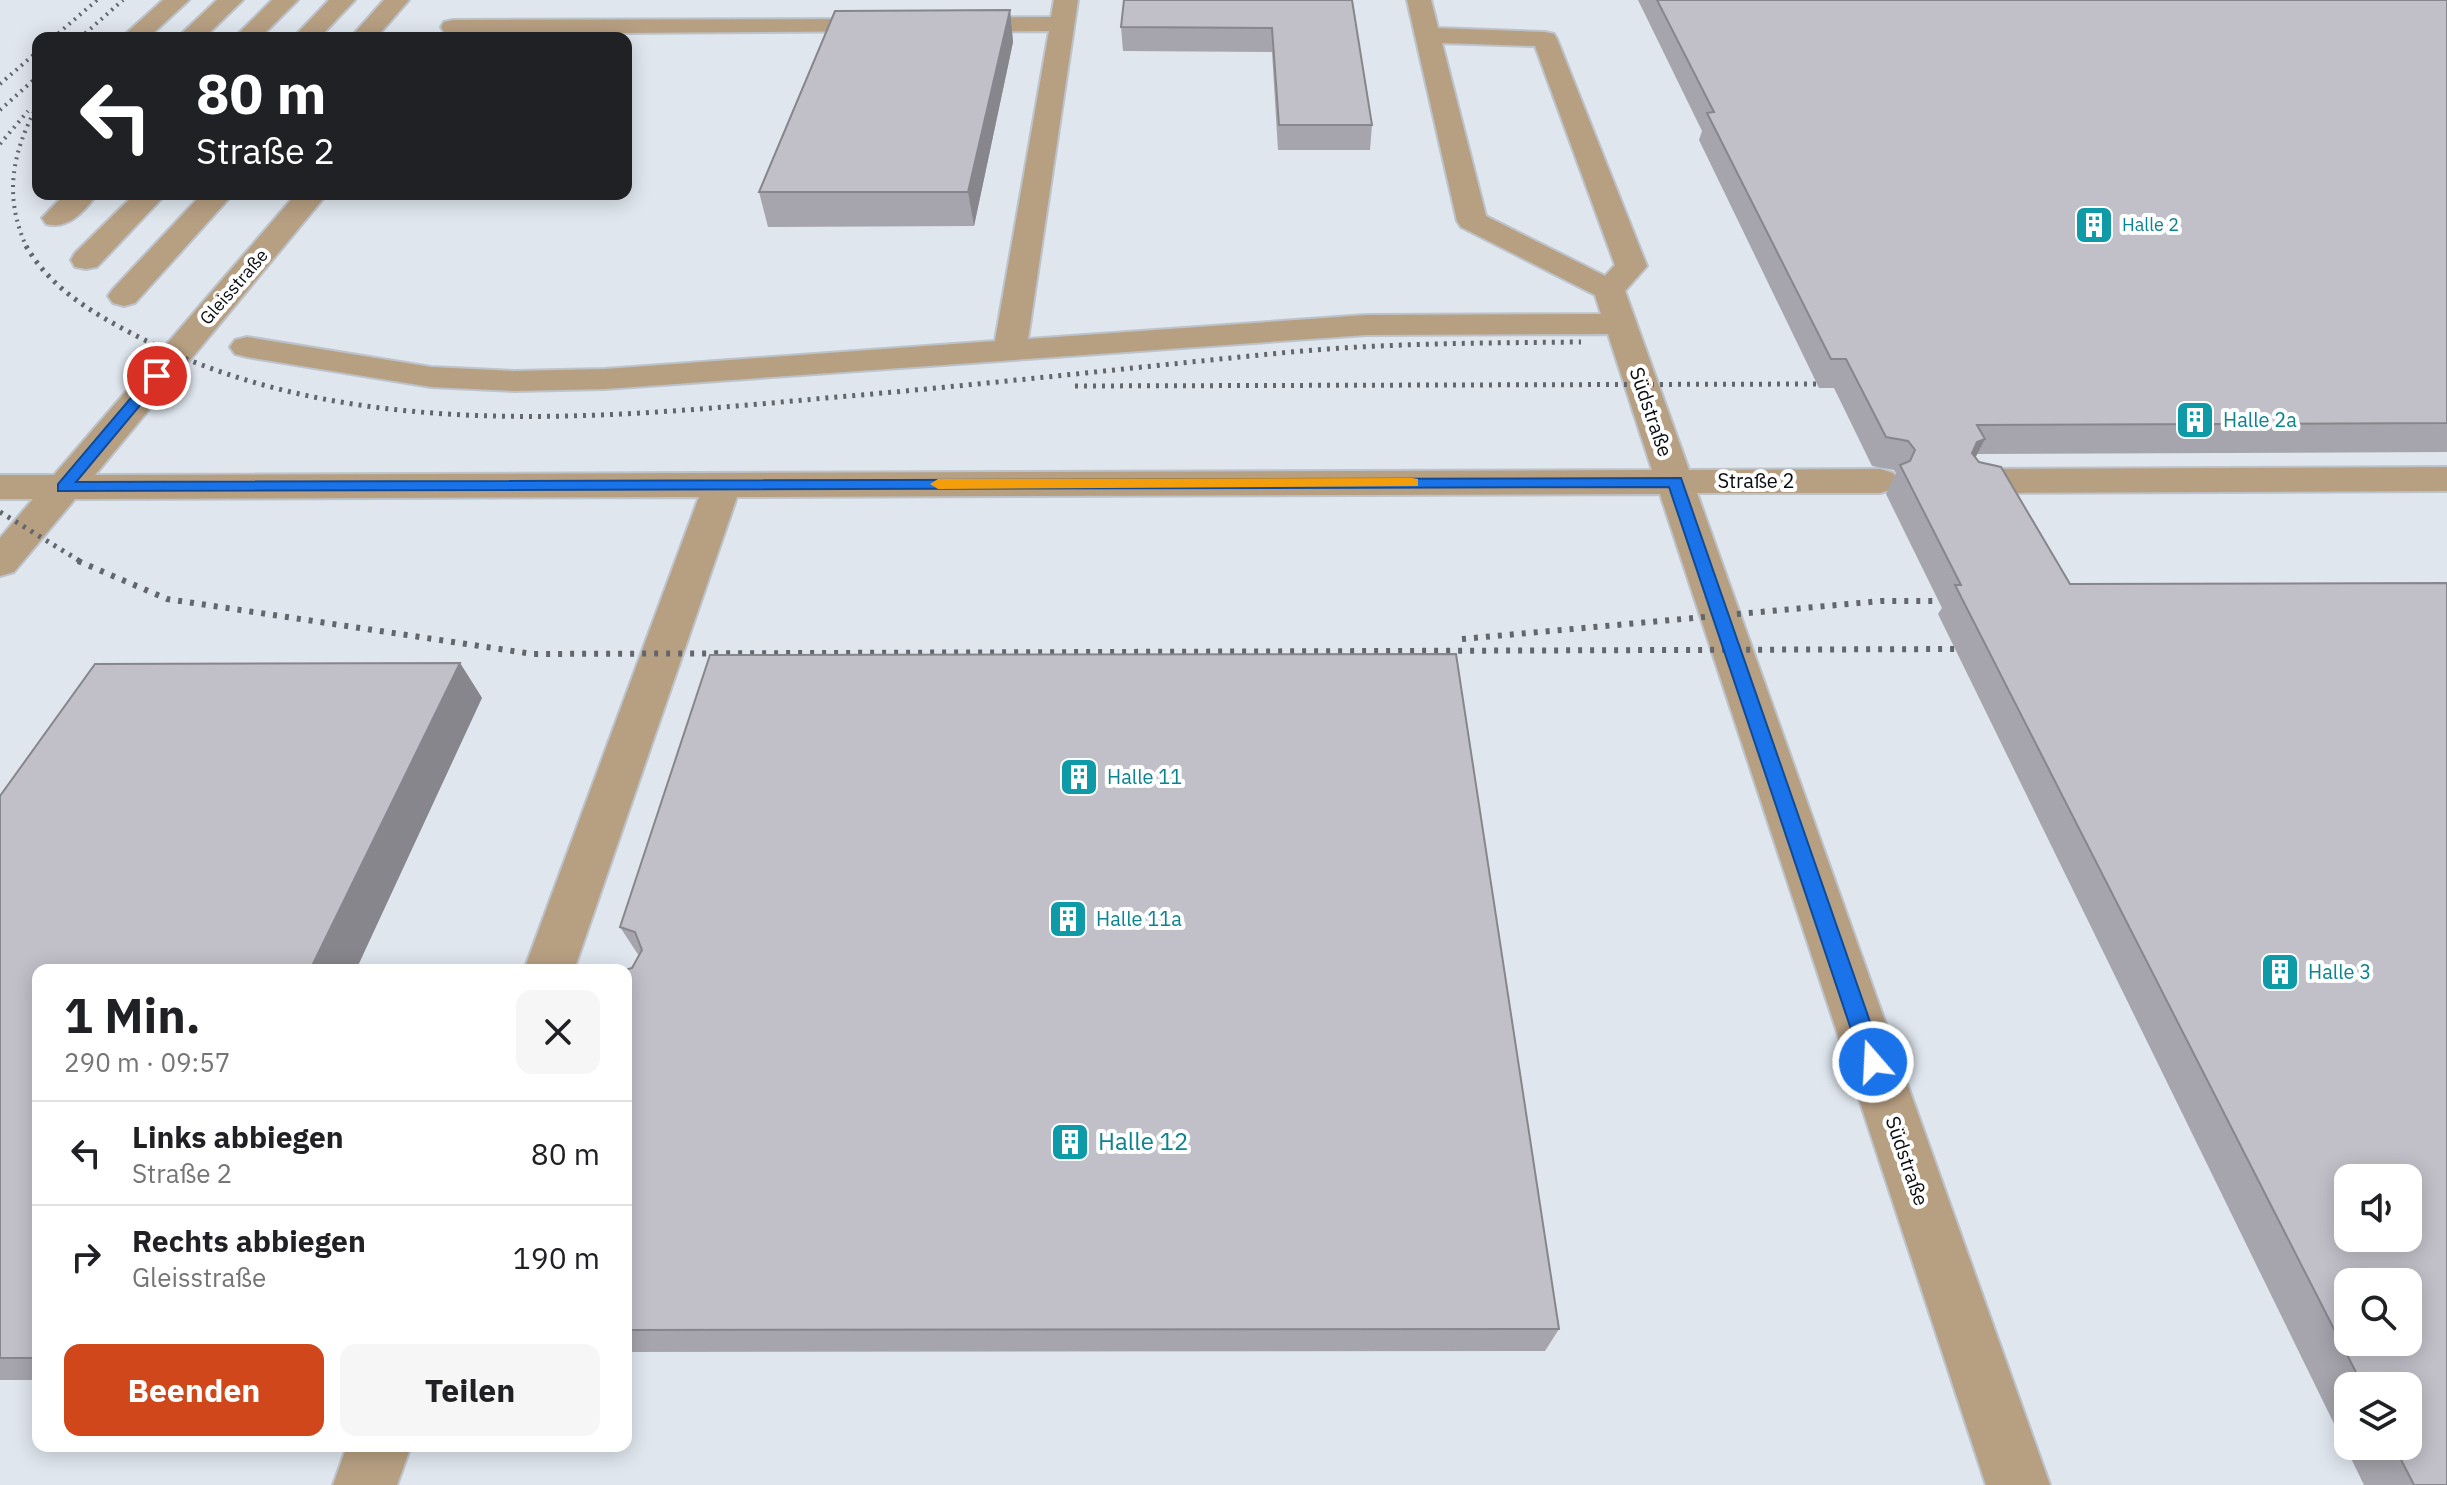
<!DOCTYPE html>
<html lang="de">
<head>
<meta charset="utf-8">
<style>
	:root { --surface:#fff; --page:#f6f6f6; --text:#202124; --muted:#757577; --line:#e0e0e0; --accent:#cf471a }
	body { margin:0; font-family:"IBM Plex Sans",sans-serif; background:var(--page); color:var(--text); height:100vh; display:flex; flex-direction:column; font-size:30px; white-space:nowrap }
	* { box-sizing:border-box; margin:0 }
	p { font-size:26px; color:var(--muted) }
	.icon { flex:none; width:44px; height:44px; fill:none; stroke:currentColor; stroke-width:2; stroke-linecap:round; stroke-linejoin:round }
	.map { position:relative; flex:1; overflow:hidden }
	.sheet { position:absolute; left:32px; top:964px; width:600px; height:488px; display:flex; flex-direction:column; background:var(--surface); border-radius:16px; box-shadow:0 4px 20px #0003 }
	.sheet>* { flex:none }
	.banner { position:absolute; left:32px; top:32px; width:600px; height:168px; border-radius:16px; box-shadow:0 4px 20px #0003; background:#202124; color:#fff; overflow:hidden }
	.buttons { position:absolute; left:2334px; top:1164px; display:grid; gap:16px }
	.buttons a { display:grid; place-items:center; width:88px; height:88px; border-radius:16px; background:var(--surface); box-shadow:0 4px 20px #0003; font-size:40px }
	.pin { position:absolute; display:grid; place-items:center; width:68px; height:68px; color:#fff; margin:-34px; border:4px solid #fff; border-radius:50%; box-shadow:0 2px 8px #0007 }
	.me { position:absolute; width:88px; margin:-44px; rotate:341deg; stroke-linejoin:round; filter:drop-shadow(0 0 6px #0008) }
	.turn { display:flex; align-items:center; gap:28px; height:168px; padding:0 32px; font-size:36px }
	.turn .icon { width:104px; height:104px; stroke-width:2.5 }
	.turn b { display:block; font-size:56px; line-height:68px }
	.round { display:grid; place-items:center; flex:none; width:84px; height:84px; border-radius:16px; background:var(--page) }
	.head { display:flex; align-items:center; justify-content:space-between; height:136px; padding:0 32px }
	h1 { font-size:48px; font-weight:800; line-height:60px }
	.action { display:flex; gap:16px; margin-top:auto; padding:16px 32px }
	.action a { flex:1; height:92px; border-radius:16px; background:var(--accent); color:#fff; font-size:32px; font-weight:800; line-height:92px; text-align:center }
	.action a+a { background:var(--page); color:var(--text) }
	ul { padding:0; list-style:none }
	li { display:flex; align-items:center; gap:24px; height:104px; padding:0 32px; border-top:2px solid var(--line) }
	li div { flex:1 }
	li b { display:block; font-size:30px }
	li em { font-style:normal }
	.map>svg:first-child { display:block }
</style>
</head>
<body>
<div class="map">
<svg width="2447" height="1485" viewBox="0 0 2447 1485">
	<rect width="100%" height="100%" fill="#dfe6ee"/>
	<g fill="none" stroke-linecap="round" stroke-linejoin="round">
		<defs>
			<path id="minor" d="M 163,0 L 189,0 L 148,38 L 121,38 Z
				M 217,0 L 243,0 L 204,38 L 177,38 Z
				M 272,0 L 298,0 L 260,38 L 234,38 Z
				M 329,0 L 355,0 L 319,38 L 293,38 Z
				M 384,0 L 409,0 L 376,38 L 350,38 Z
				M 1054,0 L 1078,0 L 1028,339 L 1366,315 L 1601,314 L 1595,295 L 1461,227 L 1457,221 L 1407,0 L 1431,0 L 1438,28 L 1545,32 L 1554,34 L 1557,39 L 1647,266 L 1625,291 L 1689,470 L 1880,469 L 1893,473 L 1898,481 L 1893,489 L 1880,493 L 1697,493 L 2050,1485 L 1986,1485 L 1660,494 L 737,497 L 574,970 L 524,970 L 699,497 L 75,499 L 14,572 L 0,576 L 0,538 L 33,499 L 0,499 L 0,475 L 54,475 L 296,194 L 327,194 L 95,475 L 1652,470 L 1608,334 L 1366,335 L 605,389 L 515,391 L 431,387 L 247,357 L 235,354 L 230,347 L 235,340 L 247,337 L 431,367 L 515,371 L 605,369 L 995,341 L 1049,31 L 951,32 L 942,30 L 939,25 L 942,20 L 951,18 L 1051,17 ZM 1442,43 L 1535,46 L 1615,265 L 1605,276 L 1486,216 Z
				M 886,19 L 895,21 L 898,26 L 895,31 L 453,34 L 444,32 L 441,27 L 444,22 L 453,20 Z
				M 65,194 L 97,194 C 85,211 68,230 46,224 L 42,218 Z
				M 135,194 L 166,194 L 97,267 L 86,269 L 75,267 L 71,260 L 75,253 Z
				M 202,194 L 233,194 L 135,303 L 124,306 L 113,303 L 108,296 L 113,289 Z
				M 2447,467 L 2447,491 L 1977,493 L 1964,489 L 1959,481 L 1964,473 L 1977,469 Z
				M 347,1446 L 411,1446 L 397,1485 L 333,1485 Z"/>
		</defs>
		<!-- minor casing -->
		<use href="#minor" stroke="#bdc3ca" stroke-width="4"/>
		<!-- minor -->
		<use href="#minor" fill="#b79f82" fill-rule="evenodd"/>
		<!-- rail-far2 -->
		<path stroke="#63676c" stroke-width="4" stroke-dasharray="2 5" stroke-linecap="butt" d="M 53,38 L 97,0
			M 80,38 L 123,0
			M 0,84 L 38,51
			M 0,110 L 38,76
			M 0,144 L 28,111
			M 27,248 C 3,196 12,153 38,104"/>
		<!-- rail-far1 -->
		<path stroke="#63676c" stroke-width="5" stroke-dasharray="3 6" stroke-linecap="butt" d="M 26,246 C 50,287 88,310 129,332 C 341,445 596,419 826,398 C 981,385 1136,367 1291,352 C 1387,343 1484,343 1581,342
			M 1075,386 L 1817,384
			M 0,512 L 83,563"/>
		<!-- rail -->
		<path stroke="#63676c" stroke-width="6" stroke-dasharray="4 8" stroke-linecap="butt" d="M 78,561 L 167,599 L 533,654 L 1955,649
			M 1462,639 L 1881,601 L 1938,601"/>
	</g>
	<!-- wall -->
	<path fill="#a6a4ac" fill-rule="evenodd" d="M 1352,0 L 1372,125 L 1370,150 L 1278,150 L 1272,52 L 1123,51 L 1121,27 Z
		M 1638,0 L 2447,0 L 2447,452 L 1977,454 L 1975,458 L 1979,462 L 2001,467 L 2070,584 L 2447,583 L 2447,1485 L 2364,1485 L 1938,614 L 1942,608 L 1886,494 L 1896,473 L 1894,470 L 1872,466 L 1834,388 L 1819,388 L 1699,140 L 1702,131 ZM 2348,1178 L 2408,1178 L 2408,1238 L 2348,1238 ZM 2348,1282 L 2408,1282 L 2408,1342 L 2348,1342 ZM 2348,1386 L 2408,1386 L 2408,1446 L 2348,1446 Z
		M 1010,10 L 1013,42 L 974,226 L 768,227 L 759,192 Z
		M 710,655 L 1559,1329 L 1545,1351 L 626,1352 L 626,970 L 632,968 L 639,956 L 620,927 Z
		M 460,663 L 482,698 L 38,970 L 38,1380 L 0,1380 L 0,796 Z"/>
	<!-- shaded-wall -->
	<path fill="#87868c" d="M 1010,10 L 1013,42 L 974,226 L 968,192 Z
		M 1985,439 L 1970,468 L 1961,471 L 1977,442 Z
		M 460,663 L 482,698 L 356,970 L 310,970 Z"/>
	<!-- building -->
	<path fill="#c1bfc8" stroke="#87868c" stroke-width="2" fill-rule="evenodd" d="M 1124,0 L 1352,0 L 1372,125 L 1279,125 L 1272,28 L 1121,27 Z
		M 1657,0 L 2447,0 L 2447,423 L 1977,425 L 1985,439 L 1977,442 L 1972,453 L 1979,462 L 2001,467 L 2070,584 L 2447,583 L 2447,1485 L 2414,1485 L 2394,1446 L 2408,1446 L 2408,1386 L 2363,1386 L 1955,585 L 1961,585 L 1900,465 L 1910,461 L 1915,450 L 1908,441 L 1886,437 L 1846,359 L 1831,359 L 1707,113 L 1714,112 ZM 2348,1178 L 2408,1178 L 2408,1238 L 2348,1238 ZM 2348,1282 L 2408,1282 L 2408,1342 L 2348,1342 Z
		M 1010,10 L 968,192 L 759,192 L 835,11 Z
		M 1456,654 L 1559,1329 L 626,1330 L 626,970 L 625,970 L 632,968 L 642,950 L 635,932 L 620,927 L 710,655 Z
		M 460,663 L 310,970 L 38,970 L 38,1358 L 0,1358 L 0,796 L 95,664 Z"/>
	<!-- route -->
	<path fill="#1a73e8" stroke="#114b97" stroke-width="2" d="M 157,372 L 162,373 L 162,379 L 76,482 L 1681,478 L 1884,1062 L 1881,1069 L 1873,1072 L 1865,1069 L 1862,1062 L 1669,487 L 58,491 L 58,484 L 152,373 Z"/>
	<!-- slow -->
	<path fill="#f59e0b" d="M 1412,478 L 1418,479 L 1418,486 L 938,489 L 930,484 L 938,479 Z"/>
	<!-- icons -->
	<defs>
		<symbol id="building-square" viewBox="-11 -11 22 22"><rect x="-9" y="-9" width="18" height="18" rx="4" fill="#0f9aa8" stroke="#fff"/><path d="M-4-6H4V6H1V3H-1V6H-4ZM-2.5-4.3h1.7v1.8h-1.7ZM.8-4.3h1.7v1.8H.8ZM-2.5-1h1.7V.8h-1.7ZM.8-1h1.7V.8H.8Z" fill="#fff"/></symbol>
	</defs>
	<g fill-rule="evenodd">
		<use href="#building-square" x="2072" y="203" width="44" height="44"/>
		<use href="#building-square" x="2173" y="398" width="44" height="44"/>
		<use href="#building-square" x="1057" y="755" width="44" height="44"/>
		<use href="#building-square" x="1046" y="897" width="44" height="44"/>
		<use href="#building-square" x="2258" y="950" width="44" height="44"/>
		<use href="#building-square" x="1048" y="1120" width="44" height="44"/>
	</g>
	<g text-anchor="middle" stroke-width="8" stroke-linejoin="round" paint-order="stroke">
		<!-- far-culture labels -->
		<g font-size="18" fill="#0d838f" stroke="#fff" text-anchor="start">
			<text x="2122" y="231">Halle 2</text>
		</g>
		<!-- far-street labels -->
		<g font-size="18" fill="#0b0d10" stroke="#fff">
			<text transform="translate(234 287) rotate(-49)" y="6">Gleisstraße</text>
		</g>
		<!-- street labels -->
		<g font-size="20" fill="#0b0d10" stroke="#fff">
			<text transform="translate(1651 412) rotate(71)" y="7">Südstraße</text>
			<text x="1756" y="488">Straße 2</text>
			<text transform="translate(1907 1161) rotate(71)" y="7">Südstraße</text>
		</g>
		<!-- culture labels -->
		<g font-size="20" fill="#0d838f" stroke="#fff" text-anchor="start">
			<text x="2223" y="427">Halle 2a</text>
			<text x="1107" y="784">Halle 11</text>
			<text x="1096" y="926">Halle 11a</text>
			<text x="2308" y="979">Halle 3</text>
		</g>
		<!-- near-culture labels -->
		<g font-size="24" fill="#0d838f" stroke="#fff" text-anchor="start">
			<text x="1098" y="1150">Halle 12</text>
		</g>
	</g>
</svg>
<div class="buttons">
<a><svg class="icon" aria-label="sound" viewBox="0 0 24 24"><path d="M4 9h4l5-4v14l-5-4H4zM17 9q2 3 0 6"/></svg></a>
<a><svg class="icon" aria-label="search" viewBox="0 0 24 24"><circle cx="10" cy="10" r="6"/><path d="M15 15l6 6"/></svg></a>
<a><svg class="icon" aria-label="layers" viewBox="0 0 24 24"><path d="M12 4l9 5-9 5-9-5zM3 14l9 5 9-5"/></svg></a>
</div>
<div class="pin" style="left:157px;top:376px;background:#d93025"><svg class="icon" aria-label="arrive" viewBox="0 0 24 24"><path d="M6 21V4h12l-3 4 3 4H6"/></svg></div>
<svg class="me" style="left:1873px;top:1062px" viewBox="-20 -20 40 40"><circle r="17" fill="#1a73e8" stroke="#fff" stroke-width="3"/><path d="M0-11L8 9 0 5-8 9z" fill="#fff"/></svg>
<div class="banner">
<div class="turn"><svg class="icon" aria-label="left" viewBox="0 0 24 24"><path d="M17 20v-9H6M10 6l-5 5 5 5"/></svg><div><b>80 m</b>Straße 2</div></div>
</div>
<section class="sheet">
<div class="head"><div><h1>1 Min.</h1><p>290 m · 09:57</p></div><a class="round"><svg class="icon" aria-label="close" viewBox="0 0 24 24"><path d="M6 6l12 12M18 6L6 18"/></svg></a></div>
<ul>
<li><svg class="icon" aria-label="left" viewBox="0 0 24 24"><path d="M17 20v-9H6M10 6l-5 5 5 5"/></svg><div><b>Links abbiegen</b><p>Straße 2</p></div><em>80 m</em></li>
<li><svg class="icon" aria-label="right" viewBox="0 0 24 24"><path d="M7 20v-9h11M14 6l5 5-5 5"/></svg><div><b>Rechts abbiegen</b><p>Gleisstraße</p></div><em>190 m</em></li>
</ul>
<div class="action"><a>Beenden</a><a>Teilen</a></div>
</section>
</div>
</body>
</html>
